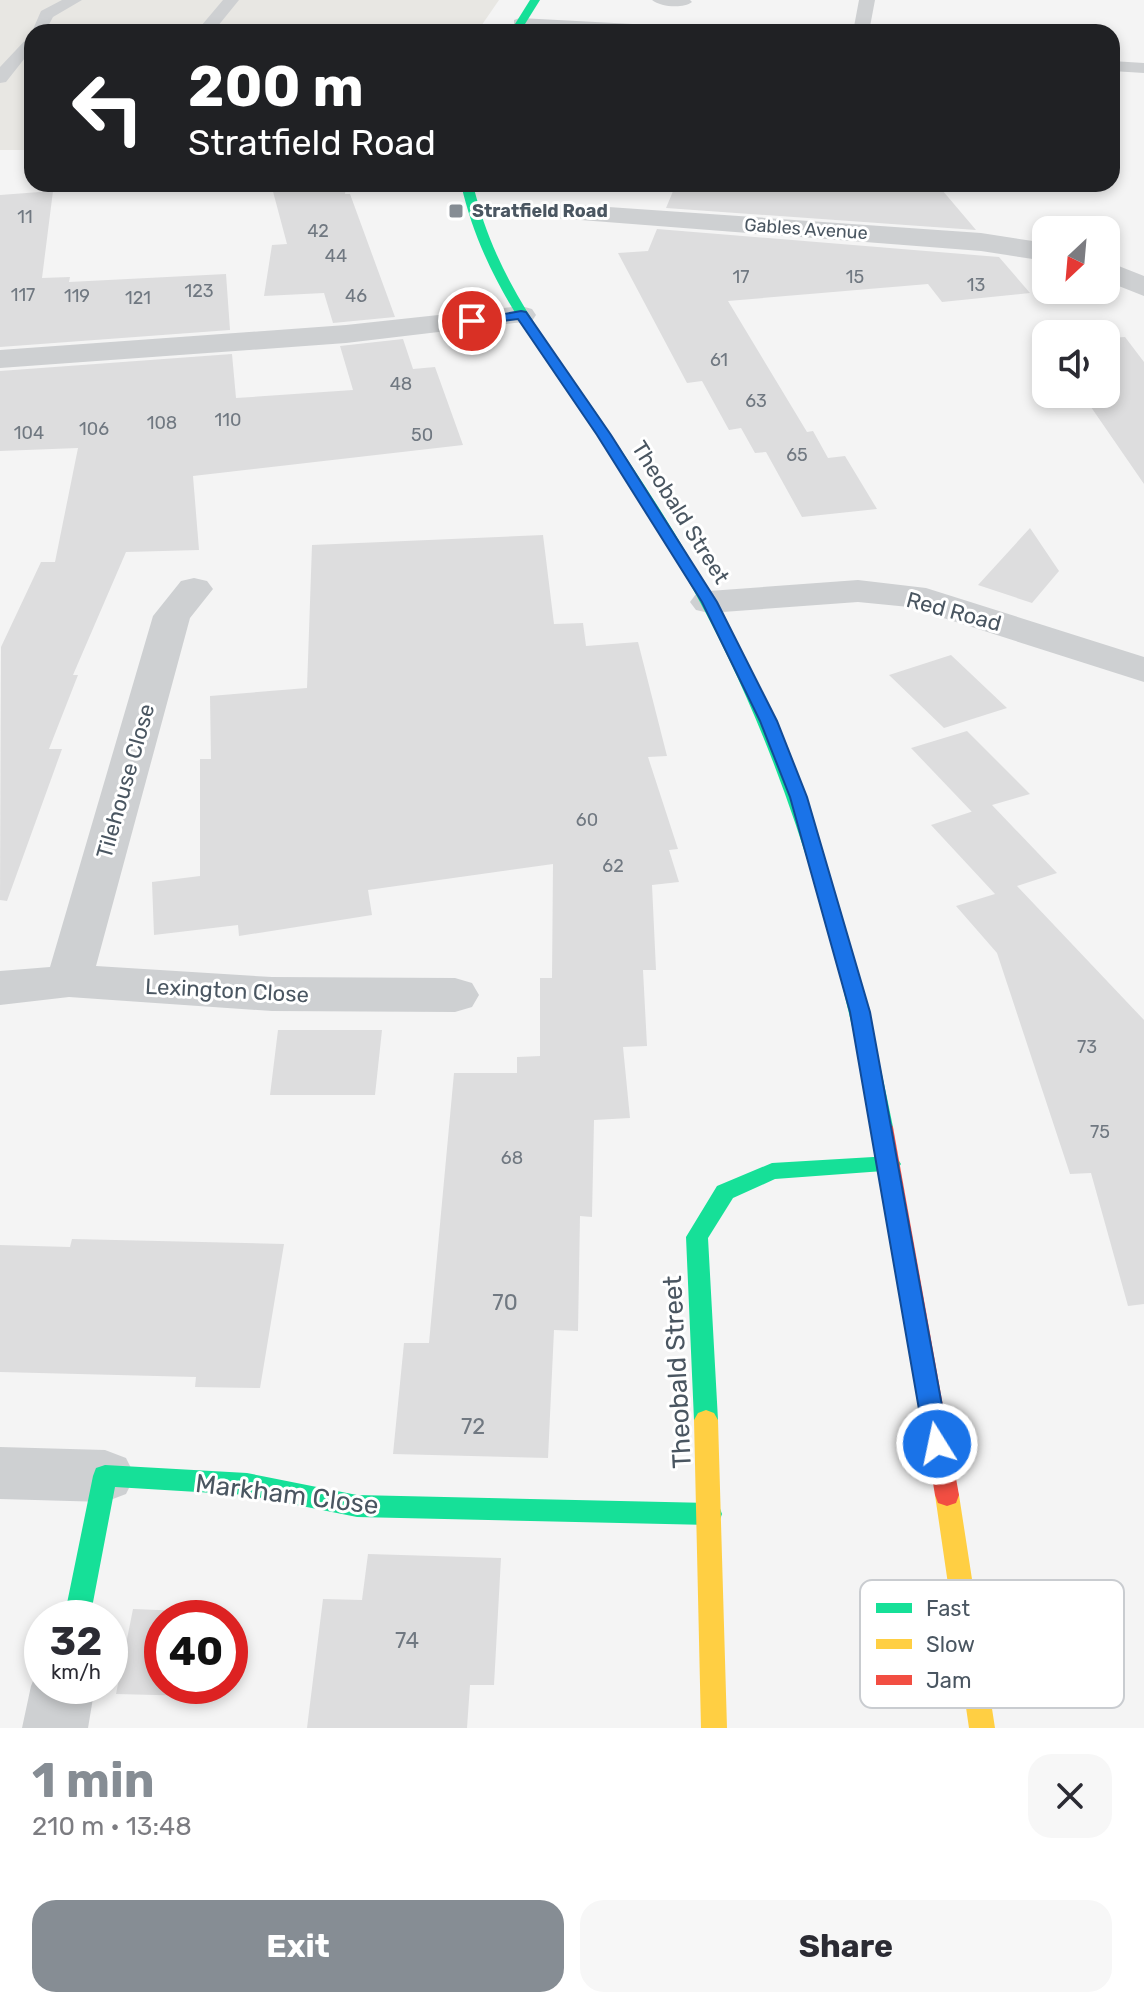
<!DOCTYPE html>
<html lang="en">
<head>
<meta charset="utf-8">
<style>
	:root { --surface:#fff; --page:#f7f7f7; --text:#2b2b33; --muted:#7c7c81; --accent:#868d94 }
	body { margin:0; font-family:Rubik,sans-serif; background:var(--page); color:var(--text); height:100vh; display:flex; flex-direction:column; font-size:30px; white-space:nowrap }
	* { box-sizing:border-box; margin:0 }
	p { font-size:26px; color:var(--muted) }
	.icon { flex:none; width:44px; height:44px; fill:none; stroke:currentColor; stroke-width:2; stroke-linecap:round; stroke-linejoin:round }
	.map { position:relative; height:1728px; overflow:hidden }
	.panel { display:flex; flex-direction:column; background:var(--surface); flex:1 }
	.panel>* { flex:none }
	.top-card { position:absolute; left:24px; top:24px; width:1096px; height:168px; border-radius:24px; box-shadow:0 4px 12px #0003; background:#202124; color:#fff; overflow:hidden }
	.needle { width:52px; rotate:206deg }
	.controls { position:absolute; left:1032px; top:216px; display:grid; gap:16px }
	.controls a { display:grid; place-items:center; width:88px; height:88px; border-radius:16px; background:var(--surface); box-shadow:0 4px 12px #0003; font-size:40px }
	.speed { position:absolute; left:24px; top:1600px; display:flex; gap:16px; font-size:40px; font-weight:700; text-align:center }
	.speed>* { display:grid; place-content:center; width:104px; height:104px; border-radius:50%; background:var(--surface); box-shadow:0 4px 12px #0003; line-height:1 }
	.speed small { font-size:20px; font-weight:400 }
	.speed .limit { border:12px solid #d22; background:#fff; color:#111 }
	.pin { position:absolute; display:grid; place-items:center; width:68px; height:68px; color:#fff; margin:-34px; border:4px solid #fff; border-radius:50%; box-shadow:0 2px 8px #0007 }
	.me { position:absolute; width:88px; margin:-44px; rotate:350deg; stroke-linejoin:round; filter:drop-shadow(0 0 6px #0008) }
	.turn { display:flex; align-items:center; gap:28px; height:168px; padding:0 32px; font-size:36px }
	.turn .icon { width:104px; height:104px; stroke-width:2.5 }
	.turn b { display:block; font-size:56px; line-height:68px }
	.round { display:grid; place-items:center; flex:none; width:84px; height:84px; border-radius:24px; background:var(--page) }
	.head { display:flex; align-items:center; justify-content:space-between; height:136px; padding:0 32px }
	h1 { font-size:48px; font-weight:700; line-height:60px; color:var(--accent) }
	.cta { display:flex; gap:16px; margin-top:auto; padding:16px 32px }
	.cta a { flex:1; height:92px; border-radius:24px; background:var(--accent); color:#fff; font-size:32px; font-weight:700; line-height:92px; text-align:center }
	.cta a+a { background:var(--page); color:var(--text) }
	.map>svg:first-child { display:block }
</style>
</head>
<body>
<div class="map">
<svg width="1144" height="1728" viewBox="0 0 1144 1728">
	<rect width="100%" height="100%" fill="#f4f4f4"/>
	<!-- commercial -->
	<path fill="#e8e7e3" d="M 0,0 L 499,0 L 477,32 L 32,32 L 32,150 L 0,150 Z"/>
	<!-- building -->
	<path fill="#ddddde" d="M 271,184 L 346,184 L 345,194 L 350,194 L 395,317 L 333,323 L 324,293 L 264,296 L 272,245 L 287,244 Z
		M 676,184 L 937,184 L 976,230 L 666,208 Z
		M 53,191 L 42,278 L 70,277 L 69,282 L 226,274 L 230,330 L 0,347 L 0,195 Z
		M 657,229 L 999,257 L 1030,293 L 942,302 L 928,284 L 728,301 L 807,432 L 813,431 L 828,458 L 845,456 L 877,509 L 802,517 L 766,452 L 755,453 L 741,428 L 729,430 L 702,381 L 687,383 L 618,253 L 648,251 Z
		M 1125,337 L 1144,362 L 1144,484 L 1082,394 L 1106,394 L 1106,338 Z
		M 403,339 L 413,369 L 435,367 L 463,445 L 193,476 L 199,550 L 126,552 L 73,675 L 78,675 L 49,749 L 62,749 L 7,901 L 0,900 L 1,647 L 41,562 L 55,562 L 78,448 L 0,451 L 0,371 L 232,354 L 236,398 L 353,390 L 340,346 Z
		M 1030,528 L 1059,571 L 1032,603 L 978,585 Z
		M 543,535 L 554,624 L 583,623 L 586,646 L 638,642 L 667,756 L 648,757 L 678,849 L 669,850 L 679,882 L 652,885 L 656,970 L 643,970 L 647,1046 L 623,1047 L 630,1118 L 594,1120 L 592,1217 L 580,1216 L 578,1331 L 554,1330 L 548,1458 L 393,1454 L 404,1343 L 429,1343 L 454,1073 L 517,1073 L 517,1057 L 540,1056 L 540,978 L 552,978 L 553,864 L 368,890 L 372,915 L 239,936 L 238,925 L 154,935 L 152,882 L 200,876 L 200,759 L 211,759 L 210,696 L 307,688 L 312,545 Z
		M 951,655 L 1007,708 L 944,728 L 889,675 Z
		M 967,731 L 1030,794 L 992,805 L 1057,873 L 1017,886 L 1144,1020 L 1144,1304 L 1128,1306 L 1091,1173 L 1070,1174 L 997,953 L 956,906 L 995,894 L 931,825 L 986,807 L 972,812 L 911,748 Z
		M 278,1030 L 382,1030 L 375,1095 L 270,1095 Z
		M 72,1239 L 284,1244 L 260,1388 L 195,1387 L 196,1377 L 0,1372 L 0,1245 L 70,1247 Z
		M 368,1554 L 501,1558 L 494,1685 L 470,1685 L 467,1728 L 307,1728 L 323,1599 L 362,1600 Z
		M 133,1609 L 209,1612 L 208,1618 L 162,1618 L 162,1686 L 197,1686 L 195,1696 L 116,1694 Z"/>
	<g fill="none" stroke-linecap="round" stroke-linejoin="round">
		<!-- lane -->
		<path fill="#ced0d2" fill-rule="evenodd" d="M 62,0 L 82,0 L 53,17 L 45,32 L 32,32 L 32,49 L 6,82 L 0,83 L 0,67 L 31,34 L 41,11 Z
			M 223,0 L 239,0 L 213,32 L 196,32 Z
			M 652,0 L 690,0 L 692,2 C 683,9 661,7 652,0 Z
			M 859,0 L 875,0 L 869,32 L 853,32 Z
			M 520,18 L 689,27 L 697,32 L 599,32 L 514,26 L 514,20 Z
			M 1112,61 L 1144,63 L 1144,73 L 1112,71 Z"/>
		<!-- street -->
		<path fill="#ced0d2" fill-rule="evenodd" d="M 565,204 L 981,233 L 1046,243 L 1046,261 L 981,251 L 555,218 L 551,212 L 555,206 Z
			M 1106,261 L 1144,276 L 1144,296 L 1106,281 Z
			M 521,306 L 532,309 L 536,315 L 532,321 L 346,343 L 0,368 L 0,350 L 346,325 Z
			M 194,578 L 207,581 L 213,589 L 190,618 L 96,966 L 272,977 L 455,978 L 472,983 L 479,995 L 472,1007 L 455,1012 L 272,1011 L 69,997 L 0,1005 L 0,971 L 50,967 L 153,616 L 181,581 Z
			M 858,580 L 926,588 L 1144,657 L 1144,682 L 909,607 L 858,602 L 709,613 L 696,610 L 690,602 L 696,594 L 709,591 Z
			M 0,1447 L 105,1450 L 126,1458 L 135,1476 L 126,1494 L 105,1502 L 0,1499 Z
			M 40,1664 L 42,1686 L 95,1686 L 88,1728 L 22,1728 L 31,1686 Z"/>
		<!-- fast -->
		<path fill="#16e098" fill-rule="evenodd" d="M 530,0 L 540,0 L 520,32 L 510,32 Z
			M 461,184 L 473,184 C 494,275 543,337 595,411 C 628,460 661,509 690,559 C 794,735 853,927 893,1127 L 890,1132 L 883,1135 L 876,1132 L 873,1127 C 836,934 783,747 685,575 C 654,521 620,468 585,417 C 533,340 482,277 461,184 Z
			M 890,1156 L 897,1158 L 901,1164 L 897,1170 L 775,1179 L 733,1198 L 708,1238 L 718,1420 L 714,1427 L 706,1430 L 698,1427 L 694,1420 L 686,1237 L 717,1186 L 772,1163 Z
			M 105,1465 L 247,1473 L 357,1495 L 710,1503 L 719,1506 L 722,1514 L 719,1522 L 710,1525 L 357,1517 L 247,1495 L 115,1487 L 90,1618 L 64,1618 L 93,1476 L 96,1468 Z"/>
		<!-- slow -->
		<path fill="#ffcf43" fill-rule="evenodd" d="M 706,1410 L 714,1413 L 718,1420 L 727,1728 L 701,1728 L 694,1420 L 698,1413 Z
			M 947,1484 L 956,1487 L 959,1495 L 995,1728 L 969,1728 L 935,1495 L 938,1487 Z"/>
		<!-- jam -->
		<path fill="#f24e42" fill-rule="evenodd" d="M 883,1119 L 890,1122 L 893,1127 L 959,1495 L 956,1503 L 947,1506 L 938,1503 L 935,1495 L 873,1127 L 876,1122 Z"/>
	</g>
	<!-- route -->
	<path fill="#1a73e8" stroke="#114b97" stroke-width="2" d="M 521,311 L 526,312 L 611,435 L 717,602 L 777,721 L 807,797 L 870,1012 L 949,1444 L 945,1451 L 937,1454 L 928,1451 L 925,1444 L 850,1012 L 790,797 L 760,721 L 702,602 L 597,435 L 518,319 L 472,325 L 466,321 Z"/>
	<!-- markers -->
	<rect fill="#868d94" stroke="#fff" stroke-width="3" x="448" y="203" width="16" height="16" rx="4"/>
	<g text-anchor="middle" stroke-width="6" stroke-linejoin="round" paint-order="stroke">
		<!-- far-poi labels -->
		<g font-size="18" font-weight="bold" fill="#4a5661" stroke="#fff" text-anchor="start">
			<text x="472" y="217">Stratfield Road</text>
		</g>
		<!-- number labels -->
		<g font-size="18" fill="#707881">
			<text x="25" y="223">11</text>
			<text x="318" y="237">42</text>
			<text x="336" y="262">44</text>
			<text x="741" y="283">17</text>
			<text x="855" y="283">15</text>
			<text x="976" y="291">13</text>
			<text x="199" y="297">123</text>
			<text x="23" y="301">117</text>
			<text x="77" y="302">119</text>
			<text x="356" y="302">46</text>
			<text x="138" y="304">121</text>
			<text x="719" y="366">61</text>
			<text x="401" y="390">48</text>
			<text x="756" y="407">63</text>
			<text x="228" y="426">110</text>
			<text x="162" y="429">108</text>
			<text x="94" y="435">106</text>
			<text x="29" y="439">104</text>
			<text x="422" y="441">50</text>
			<text x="797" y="461">65</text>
			<text x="587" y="826">60</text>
			<text x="613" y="872">62</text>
			<text x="1087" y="1053">73</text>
			<text x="1100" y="1138">75</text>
			<text x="512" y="1164">68</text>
		</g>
		<!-- far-street labels -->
		<g font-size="18" fill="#4a5661" stroke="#fff">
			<text transform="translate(806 229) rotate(4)" y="6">Gables Avenue</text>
		</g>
		<!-- street labels -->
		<g font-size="22" fill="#4a5661" stroke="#fff">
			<text transform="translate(681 512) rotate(58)" y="8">Theobald Street</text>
			<text transform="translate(954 611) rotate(15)" y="8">Red Road</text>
			<text transform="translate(125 781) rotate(-74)" y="8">Tilehouse Close</text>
			<text transform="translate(227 990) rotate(3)" y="8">Lexington Close</text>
		</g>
		<!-- near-number labels -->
		<g font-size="22" fill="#707881">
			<text x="505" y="1310">70</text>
			<text x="473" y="1434">72</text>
			<text x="407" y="1648">74</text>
		</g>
		<!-- near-street labels -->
		<g font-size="26" fill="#4a5661" stroke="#fff">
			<text transform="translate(677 1372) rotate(-93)" y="9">Theobald Street</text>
			<text transform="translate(287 1494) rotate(7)" y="9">Markham Close</text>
		</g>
	</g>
	<!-- legend -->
	<rect x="860" y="1580" width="264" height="128" rx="12" fill="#fff" stroke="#c9ccd0" stroke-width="2"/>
	<rect x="876" y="1603" width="36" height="10" fill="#16e098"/>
	<rect x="876" y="1639" width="36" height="10" fill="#ffcf43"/>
	<rect x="876" y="1675" width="36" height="10" fill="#f24e42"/>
	<g font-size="22" fill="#4a5661">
		<text x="926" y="1616">Fast</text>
		<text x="926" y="1652">Slow</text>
		<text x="926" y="1688">Jam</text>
	</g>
</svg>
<div class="controls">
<a><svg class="needle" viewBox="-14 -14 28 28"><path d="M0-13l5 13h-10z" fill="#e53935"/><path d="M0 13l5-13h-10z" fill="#7c7c81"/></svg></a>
<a><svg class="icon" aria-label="sound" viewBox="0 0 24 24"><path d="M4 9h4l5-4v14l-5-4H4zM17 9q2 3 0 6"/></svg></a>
</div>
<div class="speed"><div>32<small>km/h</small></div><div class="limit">40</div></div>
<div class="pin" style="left:472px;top:321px;background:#d93025"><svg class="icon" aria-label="arrive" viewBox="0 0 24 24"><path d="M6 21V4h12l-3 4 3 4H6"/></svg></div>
<svg class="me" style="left:937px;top:1444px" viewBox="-20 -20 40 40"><circle r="17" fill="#1a73e8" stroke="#fff" stroke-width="3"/><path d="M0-11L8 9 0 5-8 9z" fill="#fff"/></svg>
<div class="top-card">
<div class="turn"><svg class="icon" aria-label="left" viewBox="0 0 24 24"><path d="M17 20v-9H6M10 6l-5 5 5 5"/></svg><div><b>200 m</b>Stratfield Road</div></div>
</div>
</div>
<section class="panel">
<div class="head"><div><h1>1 min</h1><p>210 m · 13:48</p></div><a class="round"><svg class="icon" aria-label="close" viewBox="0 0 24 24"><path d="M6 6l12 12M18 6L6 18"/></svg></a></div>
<div class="cta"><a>Exit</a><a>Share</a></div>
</section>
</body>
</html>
